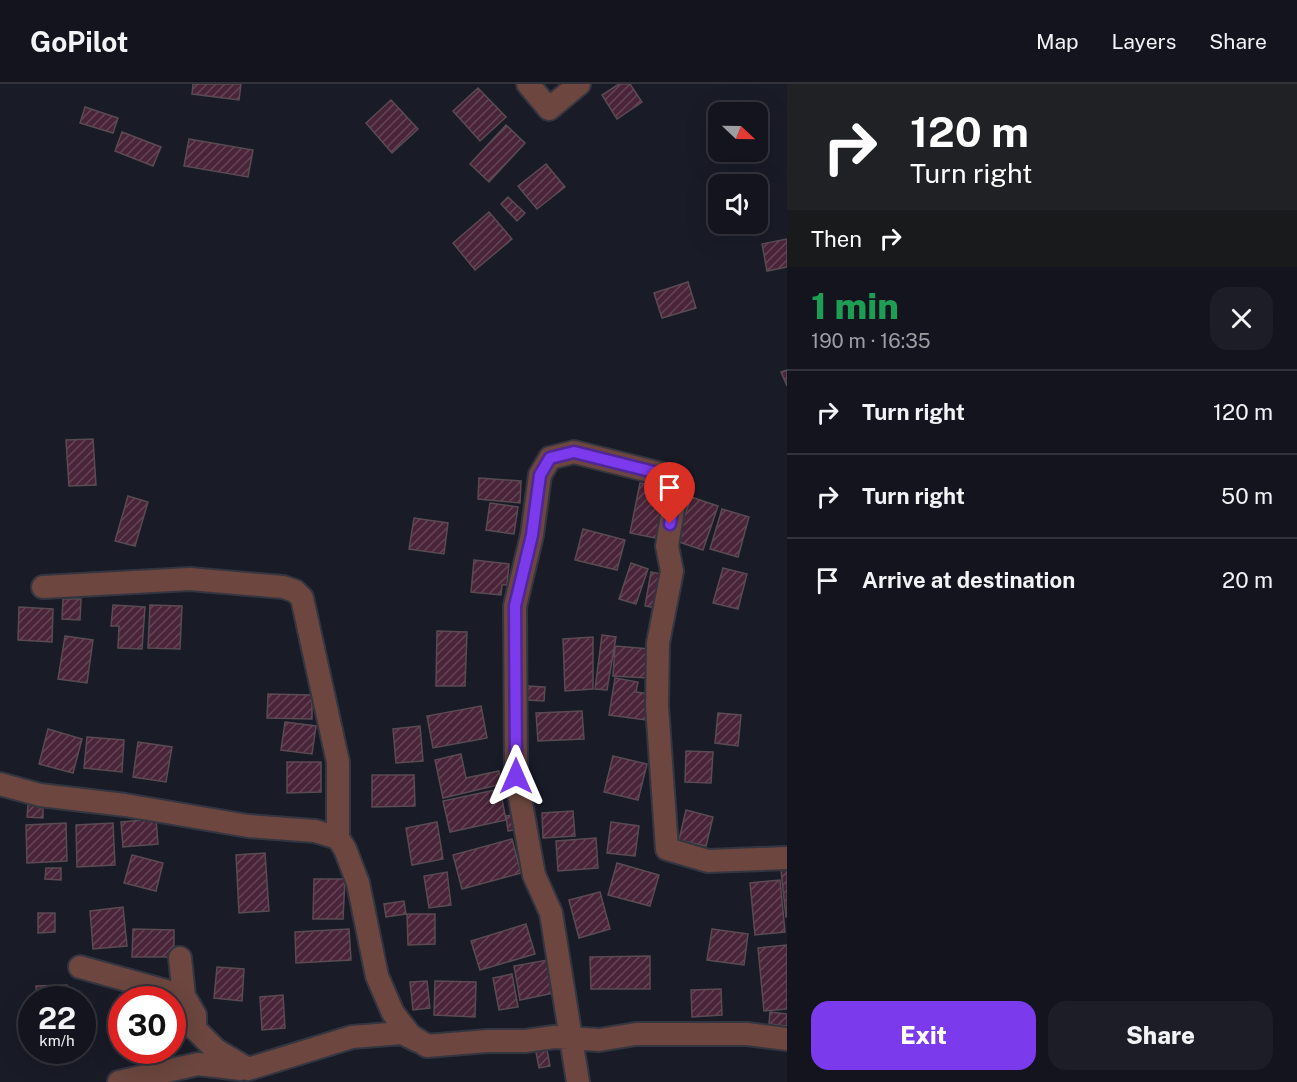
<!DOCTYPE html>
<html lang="en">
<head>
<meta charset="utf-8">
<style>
	:root { --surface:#13141d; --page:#1c1d26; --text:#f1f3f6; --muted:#9d9ea4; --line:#32333b; --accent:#7c3aed }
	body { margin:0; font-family:"Public Sans",sans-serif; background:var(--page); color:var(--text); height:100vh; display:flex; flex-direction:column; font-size:22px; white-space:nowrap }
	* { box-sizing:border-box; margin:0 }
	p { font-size:20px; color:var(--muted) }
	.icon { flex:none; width:33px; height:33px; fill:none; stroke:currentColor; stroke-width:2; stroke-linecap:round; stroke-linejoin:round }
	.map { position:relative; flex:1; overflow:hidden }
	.details { display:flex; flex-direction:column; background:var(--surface); width:510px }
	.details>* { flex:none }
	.hud { background:#202124; color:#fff; overflow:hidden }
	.needle { width:39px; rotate:112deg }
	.fabs { position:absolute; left:708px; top:18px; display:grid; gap:12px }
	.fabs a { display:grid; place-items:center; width:60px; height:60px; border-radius:12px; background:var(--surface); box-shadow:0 6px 24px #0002,0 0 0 2px var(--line); font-size:30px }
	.speed { position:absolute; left:18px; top:902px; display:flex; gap:12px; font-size:30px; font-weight:700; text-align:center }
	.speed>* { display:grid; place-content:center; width:78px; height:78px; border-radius:50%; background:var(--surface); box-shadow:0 6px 24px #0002,0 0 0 2px var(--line); line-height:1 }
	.speed small { font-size:15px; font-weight:400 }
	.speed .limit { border:9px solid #d22; background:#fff; color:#111 }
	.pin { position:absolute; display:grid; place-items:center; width:51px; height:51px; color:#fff; margin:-62px -26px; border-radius:50% 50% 50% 0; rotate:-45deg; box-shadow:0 0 6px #0007 }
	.pin .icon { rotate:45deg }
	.me { position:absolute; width:66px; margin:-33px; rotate:0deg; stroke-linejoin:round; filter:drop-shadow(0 0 4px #0008) }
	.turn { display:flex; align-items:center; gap:21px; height:126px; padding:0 24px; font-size:27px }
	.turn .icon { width:78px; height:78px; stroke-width:2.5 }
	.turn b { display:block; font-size:42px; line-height:51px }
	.then { display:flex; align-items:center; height:57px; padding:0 24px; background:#0003; gap:12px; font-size:22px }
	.round { display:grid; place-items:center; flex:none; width:63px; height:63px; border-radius:18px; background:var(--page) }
	.summary { display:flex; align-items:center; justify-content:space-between; height:102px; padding:0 24px }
	h1 { font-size:36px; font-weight:800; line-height:45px; color:#1e9e55 }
	.button { display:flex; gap:12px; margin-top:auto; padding:12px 24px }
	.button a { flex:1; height:69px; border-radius:18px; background:var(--accent); color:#fff; font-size:24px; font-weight:800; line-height:69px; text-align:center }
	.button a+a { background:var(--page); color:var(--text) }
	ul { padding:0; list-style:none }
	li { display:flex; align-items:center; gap:18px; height:84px; padding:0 24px; border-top:2px solid var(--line) }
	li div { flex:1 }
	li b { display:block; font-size:22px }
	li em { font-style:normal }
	header { display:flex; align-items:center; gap:36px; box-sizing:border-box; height:84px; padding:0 30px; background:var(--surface); border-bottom:2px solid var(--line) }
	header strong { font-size:28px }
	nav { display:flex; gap:33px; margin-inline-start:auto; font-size:21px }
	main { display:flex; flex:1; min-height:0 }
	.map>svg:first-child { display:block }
</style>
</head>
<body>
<header>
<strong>GoPilot</strong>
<nav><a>Map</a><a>Layers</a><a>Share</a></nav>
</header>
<main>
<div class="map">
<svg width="787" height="998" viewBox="0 0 787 998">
	<defs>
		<pattern id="building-hatch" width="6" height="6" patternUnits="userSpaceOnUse" patternTransform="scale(1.5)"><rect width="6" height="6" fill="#4a253a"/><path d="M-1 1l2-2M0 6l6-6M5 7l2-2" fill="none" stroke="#654557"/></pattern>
	</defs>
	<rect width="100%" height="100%" fill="#191b27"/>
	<!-- building -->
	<path fill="url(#building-hatch)" stroke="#5a4b53" stroke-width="1.5" d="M 193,0 L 241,0 L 239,16 L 192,10 Z
		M 619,0 L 630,0 L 642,18 L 617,35 L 602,11 Z
		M 478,4 L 506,33 L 480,57 L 453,27 Z
		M 391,16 L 418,45 L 392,69 L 366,39 Z
		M 85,23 L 118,34 L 113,49 L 80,39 Z
		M 506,41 L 525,59 L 489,98 L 470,80 Z
		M 122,48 L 161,63 L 153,82 L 115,67 Z
		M 189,55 L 253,66 L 248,93 L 184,82 Z
		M 546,80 L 565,103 L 537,125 L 518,102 Z
		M 508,113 L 525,129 L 517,137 L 501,120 Z
		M 489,128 L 512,155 L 475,186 L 453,159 Z
		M 787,155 L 787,183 L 767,187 L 762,160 Z
		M 688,198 L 696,224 L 662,234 L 654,209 Z
		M 787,286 L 787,302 L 781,288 Z
		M 93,355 L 96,401 L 69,402 L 66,356 Z
		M 479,394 L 521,397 L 520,419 L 478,415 Z
		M 640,399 L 671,405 L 661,455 L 630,449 Z
		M 128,412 L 148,418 L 135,462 L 115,457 Z
		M 691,413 L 718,422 L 703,466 L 676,457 Z
		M 490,419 L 518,423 L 514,450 L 486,446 Z
		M 722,425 L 749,433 L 738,473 L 710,465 Z
		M 414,434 L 448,439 L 444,470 L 409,465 Z
		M 583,445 L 625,456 L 617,486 L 575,476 Z
		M 474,476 L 509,480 L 507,501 L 502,501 L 501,511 L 471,508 Z
		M 631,479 L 648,485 L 636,520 L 619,515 Z
		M 723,484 L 747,490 L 738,525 L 713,519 Z
		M 651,488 L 667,491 L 661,525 L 645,522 Z
		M 63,515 L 81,515 L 80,536 L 62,535 Z
		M 113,521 L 145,523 L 142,565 L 118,564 L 119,542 L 111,542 Z
		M 150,521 L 182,522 L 180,565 L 148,564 Z
		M 19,523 L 53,525 L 52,558 L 18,556 Z
		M 437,547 L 467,548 L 465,602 L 436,602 Z
		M 602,551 L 616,553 L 607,606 L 595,605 Z
		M 65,552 L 93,556 L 87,599 L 58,595 Z
		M 593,553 L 593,605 L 565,607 L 563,555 Z
		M 615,562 L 650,565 L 648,594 L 613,592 Z
		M 615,594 L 638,598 L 636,608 L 650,610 L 646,636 L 609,631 Z
		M 527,602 L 545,603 L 544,617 L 526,616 Z
		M 268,610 L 312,611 L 312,635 L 267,634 Z
		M 481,622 L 487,654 L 433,664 L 427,632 Z
		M 582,627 L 584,655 L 538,657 L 536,629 Z
		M 718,629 L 741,631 L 738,662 L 715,659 Z
		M 285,638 L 316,642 L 312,670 L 281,666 Z
		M 420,642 L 423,677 L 396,679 L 393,645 Z
		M 48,645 L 82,655 L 73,689 L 39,680 Z
		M 87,653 L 124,656 L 122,688 L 84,684 Z
		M 138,658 L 172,663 L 166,698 L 133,693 Z
		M 686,667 L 713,668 L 711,699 L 685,698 Z
		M 461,670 L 466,694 L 499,687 L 502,700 L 443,714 L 435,676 Z
		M 613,672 L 647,680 L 638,716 L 604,708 Z
		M 287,678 L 321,678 L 321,708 L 287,709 Z
		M 372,691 L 414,691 L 415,722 L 372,723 Z
		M 500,705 L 506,736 L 450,748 L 443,717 Z
		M 28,721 L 43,721 L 43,734 L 27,733 Z
		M 686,726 L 713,733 L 706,762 L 679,756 Z
		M 573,727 L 575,752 L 543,754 L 542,729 Z
		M 517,730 L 520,745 L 508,747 L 506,732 Z
		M 156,735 L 158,760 L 123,763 L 121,738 Z
		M 437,738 L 443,775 L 412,781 L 406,744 Z
		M 611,738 L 639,742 L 635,772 L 607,769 Z
		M 66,739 L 67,777 L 27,779 L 26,741 Z
		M 113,739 L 115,781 L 77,783 L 76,741 Z
		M 596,754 L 598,784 L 558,787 L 556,757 Z
		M 512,755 L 521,789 L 462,805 L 453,771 Z
		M 265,769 L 269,827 L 239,829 L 236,771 Z
		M 132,771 L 163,779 L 156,807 L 124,799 Z
		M 617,779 L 659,791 L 650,822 L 608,811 Z
		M 46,784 L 61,784 L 61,796 L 45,795 Z
		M 787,785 L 787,833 L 786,833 L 781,786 Z
		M 447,788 L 451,821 L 429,824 L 424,792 Z
		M 314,795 L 345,795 L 343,835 L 313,835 Z
		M 780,796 L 785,848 L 755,851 L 750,799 Z
		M 600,808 L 610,845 L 579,854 L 569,816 Z
		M 404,817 L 406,830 L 386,833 L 384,820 Z
		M 123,823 L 127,862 L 93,865 L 90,827 Z
		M 38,829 L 55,829 L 55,848 L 38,849 Z
		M 407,830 L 435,830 L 435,860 L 408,861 Z
		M 526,840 L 535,870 L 480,886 L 471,857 Z
		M 133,845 L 174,846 L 174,873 L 132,873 Z
		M 349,845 L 351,876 L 296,879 L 295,848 Z
		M 712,845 L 748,850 L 744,881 L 707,876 Z
		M 787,861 L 787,925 L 764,927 L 758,864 Z
		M 650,872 L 650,905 L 591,905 L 590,873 Z
		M 547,876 L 554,909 L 520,916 L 514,882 Z
		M 217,883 L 244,885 L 242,917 L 214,914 Z
		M 512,890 L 518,923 L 499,926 L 493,894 Z
		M 427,897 L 430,924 L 413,926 L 410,898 Z
		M 435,897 L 476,898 L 475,933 L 434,931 Z
		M 67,901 L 67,915 L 37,915 L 36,902 Z
		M 721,905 L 722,931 L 692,933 L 691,906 Z
		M 150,907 L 151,915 L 122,915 L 122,922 L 120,911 Z
		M 283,911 L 285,944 L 262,946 L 260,913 Z
		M 770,928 L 787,930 L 787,942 L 769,940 Z
		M 547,966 L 550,982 L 539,984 L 536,968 Z"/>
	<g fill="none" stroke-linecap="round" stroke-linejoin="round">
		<defs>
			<path id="minor" d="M 528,0 L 549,25 L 579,0
				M 43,503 L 190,495 L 283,503 L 295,507 L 302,514 L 338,678 L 338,754
				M 0,700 L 40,711 L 125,721 L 248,742 L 315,747 L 338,754 L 345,765 L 358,799 L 377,892 L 393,929 L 410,951 L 427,962 L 487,957 L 525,957 L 554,953 L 599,956 L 636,950 L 747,950 L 787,955
				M 180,874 L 184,912 L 195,931 L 195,945 L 216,966 L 248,985 L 352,953 L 402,949 L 418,957
				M 80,883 L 184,912
				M 119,998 L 198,980 L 241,985
				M 578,998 L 551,829 L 534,791 L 516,692 L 515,522 L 532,451 L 540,391 L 550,374 L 574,368 L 678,394 L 667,462 L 672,487 L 658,559 L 657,622 L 667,765 L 708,777 L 787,774"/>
		</defs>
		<!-- minor casing -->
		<use href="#minor" stroke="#333541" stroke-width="26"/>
		<!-- minor -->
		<use href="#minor" stroke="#6c463f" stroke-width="22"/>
	</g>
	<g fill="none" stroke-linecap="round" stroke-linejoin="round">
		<defs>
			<path id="route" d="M 516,692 L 515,522 L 532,451 L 540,391 L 550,374 L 574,368 L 678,394 L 670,440"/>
		</defs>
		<!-- route casing -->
		<use href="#route" stroke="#51269a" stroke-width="15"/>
		<!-- route -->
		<use href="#route" stroke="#7c3aed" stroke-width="10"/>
	</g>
</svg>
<div class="fabs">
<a><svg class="needle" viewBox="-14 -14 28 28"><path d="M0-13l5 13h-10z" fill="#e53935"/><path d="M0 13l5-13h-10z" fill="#9d9ea4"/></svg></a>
<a><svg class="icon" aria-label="sound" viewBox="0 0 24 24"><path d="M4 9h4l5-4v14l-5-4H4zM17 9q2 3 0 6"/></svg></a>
</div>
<div class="speed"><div>22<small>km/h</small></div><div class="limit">30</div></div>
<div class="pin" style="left:670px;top:440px;background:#d93025"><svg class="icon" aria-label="arrive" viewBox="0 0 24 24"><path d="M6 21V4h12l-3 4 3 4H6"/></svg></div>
<svg class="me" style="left:516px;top:692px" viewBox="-20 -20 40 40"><path d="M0-17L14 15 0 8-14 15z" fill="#7c3aed" stroke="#fff" stroke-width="4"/></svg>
</div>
<section class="details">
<div class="hud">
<div class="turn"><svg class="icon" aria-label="right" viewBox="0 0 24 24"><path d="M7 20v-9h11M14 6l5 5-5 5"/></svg><div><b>120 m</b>Turn right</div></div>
<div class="then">Then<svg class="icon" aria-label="right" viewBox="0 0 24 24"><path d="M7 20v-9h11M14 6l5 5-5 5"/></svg></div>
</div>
<div class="summary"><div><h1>1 min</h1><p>190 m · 16:35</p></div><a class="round"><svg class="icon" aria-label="close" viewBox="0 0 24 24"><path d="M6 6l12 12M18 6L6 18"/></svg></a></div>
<ul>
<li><svg class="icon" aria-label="right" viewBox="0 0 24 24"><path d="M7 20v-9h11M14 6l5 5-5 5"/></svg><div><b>Turn right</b></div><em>120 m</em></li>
<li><svg class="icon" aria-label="right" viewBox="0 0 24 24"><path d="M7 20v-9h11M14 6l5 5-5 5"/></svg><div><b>Turn right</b></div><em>50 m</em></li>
<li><svg class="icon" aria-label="arrive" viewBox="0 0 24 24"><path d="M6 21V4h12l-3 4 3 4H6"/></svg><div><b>Arrive at destination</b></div><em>20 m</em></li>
</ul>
<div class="button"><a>Exit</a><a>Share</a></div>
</section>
</main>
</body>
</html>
